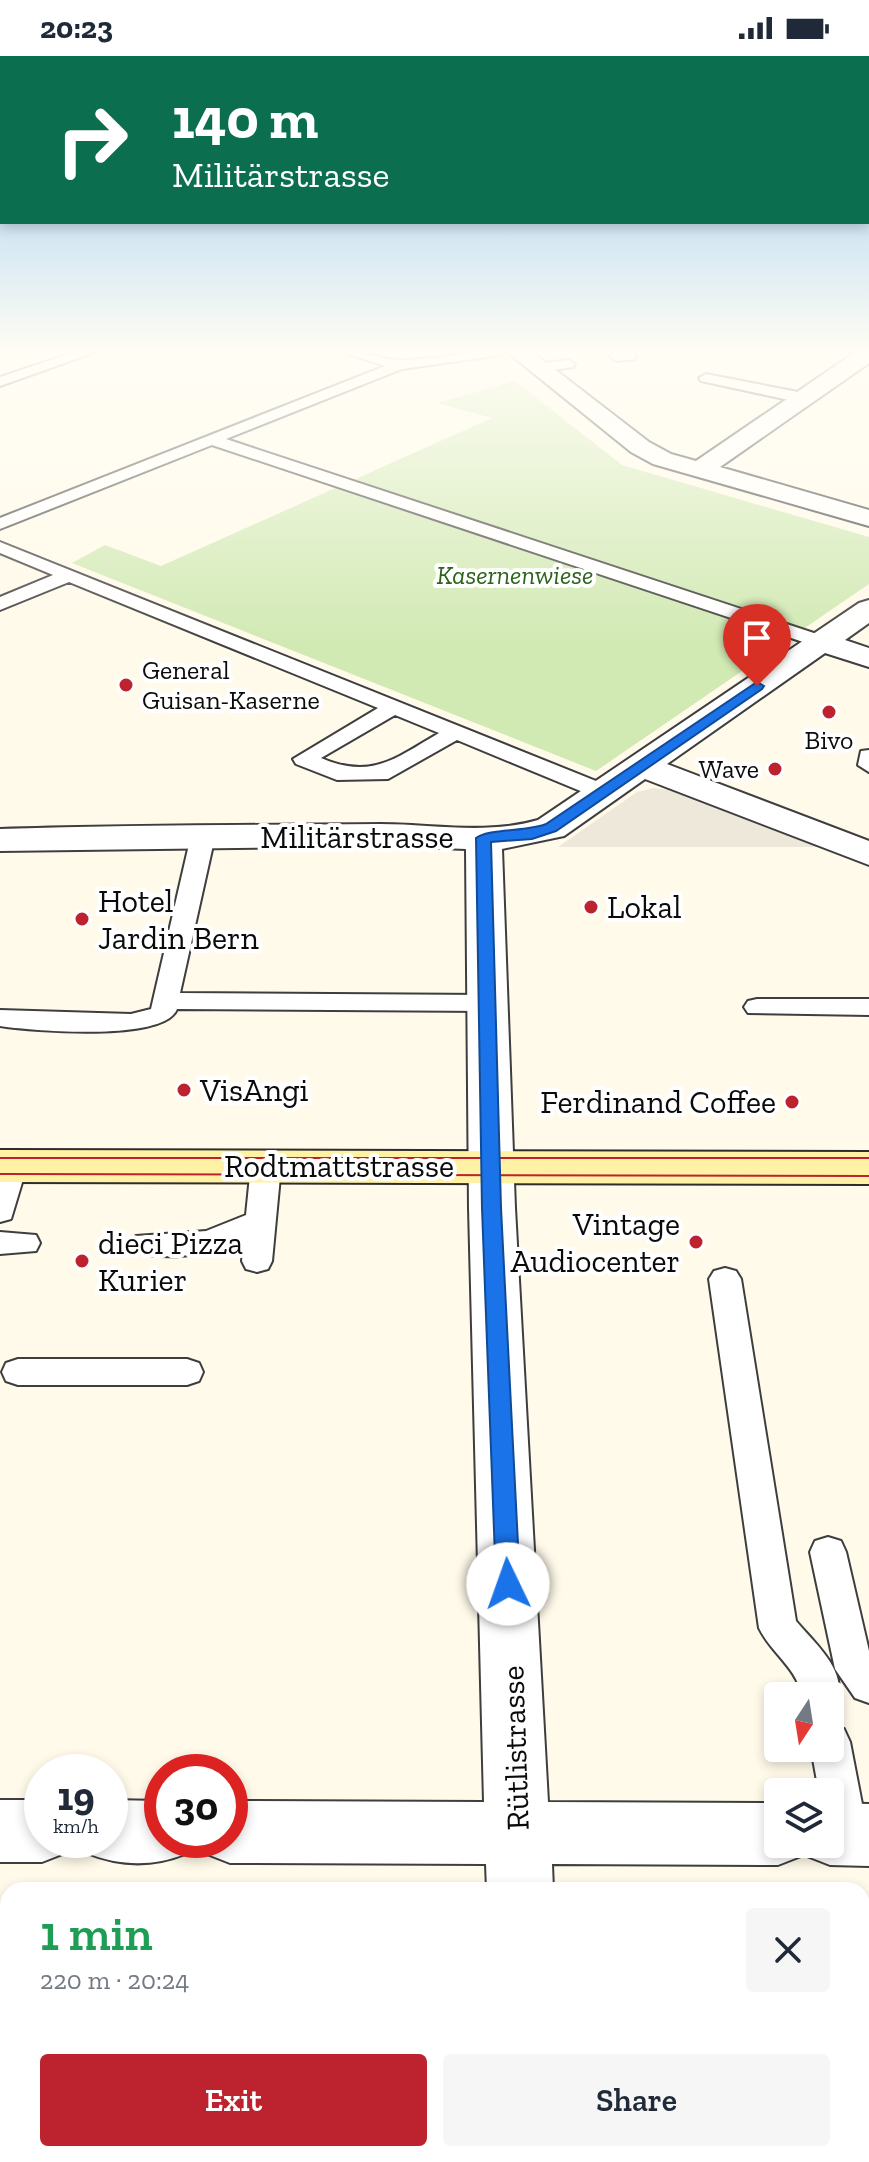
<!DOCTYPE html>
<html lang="en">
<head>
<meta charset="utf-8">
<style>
	:root { --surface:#fff; --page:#f6f6f7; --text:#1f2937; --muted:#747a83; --accent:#bd222f }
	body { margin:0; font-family:"Zilla Slab",serif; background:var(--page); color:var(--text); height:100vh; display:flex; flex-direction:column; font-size:30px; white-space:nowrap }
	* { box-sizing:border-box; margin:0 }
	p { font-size:26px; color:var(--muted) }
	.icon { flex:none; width:44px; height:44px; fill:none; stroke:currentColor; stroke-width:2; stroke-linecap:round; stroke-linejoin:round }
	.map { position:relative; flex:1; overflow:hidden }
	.sheet { position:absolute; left:0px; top:1826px; width:870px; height:280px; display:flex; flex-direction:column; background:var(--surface); border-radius:24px 24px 0 0; box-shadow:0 4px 12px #0003 }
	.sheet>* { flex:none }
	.guide { position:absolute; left:0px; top:0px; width:870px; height:168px; box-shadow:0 4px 12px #0003; background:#0b6e4f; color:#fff; overflow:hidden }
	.needle { width:52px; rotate:192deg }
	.fabs { position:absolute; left:764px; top:1626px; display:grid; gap:16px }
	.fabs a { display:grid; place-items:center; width:80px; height:80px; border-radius:8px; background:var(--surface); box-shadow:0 4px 12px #0003; font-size:40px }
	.speed { position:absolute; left:24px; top:1698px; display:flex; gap:16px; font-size:40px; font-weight:700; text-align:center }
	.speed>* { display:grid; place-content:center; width:104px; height:104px; border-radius:50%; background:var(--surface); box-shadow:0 4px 12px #0003; line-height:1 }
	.speed small { font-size:20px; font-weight:400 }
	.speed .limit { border:12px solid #d22; background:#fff; color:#111 }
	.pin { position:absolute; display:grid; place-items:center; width:68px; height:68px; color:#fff; margin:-82px -34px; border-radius:50% 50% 50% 0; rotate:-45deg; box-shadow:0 0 8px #0007 }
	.pin .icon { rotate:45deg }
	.me { position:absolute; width:88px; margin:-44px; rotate:357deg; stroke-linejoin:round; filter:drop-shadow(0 0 6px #0008) }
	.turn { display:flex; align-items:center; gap:28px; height:168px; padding:0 40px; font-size:36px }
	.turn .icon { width:104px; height:104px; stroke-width:2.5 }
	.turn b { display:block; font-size:56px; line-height:68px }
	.round { display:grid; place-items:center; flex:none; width:84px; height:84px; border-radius:8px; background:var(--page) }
	.headline { display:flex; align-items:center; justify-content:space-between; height:136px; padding:0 40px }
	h1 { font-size:48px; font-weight:600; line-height:60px; color:#1e9e55 }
	.button { display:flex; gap:16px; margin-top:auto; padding:16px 40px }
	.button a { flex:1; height:92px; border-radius:8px; background:var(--accent); color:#fff; font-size:32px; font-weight:600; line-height:92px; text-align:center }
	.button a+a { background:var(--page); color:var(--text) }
	.status { display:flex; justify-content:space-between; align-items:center; height:56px; padding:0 40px; background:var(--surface); direction:ltr }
	.status svg { height:22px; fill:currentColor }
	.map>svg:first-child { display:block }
</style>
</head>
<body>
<div class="status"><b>20:23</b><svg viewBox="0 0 49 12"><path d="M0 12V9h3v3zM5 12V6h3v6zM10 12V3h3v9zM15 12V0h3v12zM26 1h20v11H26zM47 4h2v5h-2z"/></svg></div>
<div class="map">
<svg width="869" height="2106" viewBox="0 0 869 2106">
	<rect width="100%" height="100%" fill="#fffae9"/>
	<!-- green -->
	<path fill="#d1e9b3" d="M 515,325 L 622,409 L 869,481 L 869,528 L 596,715 L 72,507 L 105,489 L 161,510 L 492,362 L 437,347 Z"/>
	<!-- plaza -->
	<path fill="#eee8da" d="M 653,732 L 678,735 L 818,791 L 558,791 L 637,736 Z"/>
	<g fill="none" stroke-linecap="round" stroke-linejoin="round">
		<defs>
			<path id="lane" d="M 78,295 L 98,295 L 0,330 L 0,321 Z
				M 340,295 C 364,294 383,305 402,304 C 437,304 472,294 508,295 L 501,299 L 402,313 L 226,383 L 829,582 L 832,586 L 829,590 L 815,590 L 212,389 L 0,473 L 0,462 L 385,310 Z
				M 630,296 L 635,297 L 635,303 L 617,305 L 610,301 L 612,298 Z
				M 568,304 L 575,308 L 573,311 L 539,316 L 532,312 L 539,308 Z
				M 706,318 L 803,337 L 811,342 L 803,347 L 701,325 L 699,322 Z
				M 0,486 L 611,731 L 614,736 L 603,743 L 595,741 L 457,684 L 388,723 L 337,724 L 296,708 L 293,703 L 378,652 L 69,526 L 0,554 L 0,541 L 53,519 L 0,497 ZM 395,659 L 439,677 C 396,702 372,724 321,702 Z
				M 869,694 L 869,716 L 858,709 L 861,695 Z
				M 203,773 L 211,775 L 215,780 L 180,937 L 488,939 L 497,941 L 501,947 L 497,953 L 488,955 L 177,953 C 165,986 32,975 0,970 L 0,954 L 131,958 L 151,953 L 191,780 L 195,775 Z
				M 757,943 L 869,943 L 869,959 L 748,957 L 744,951 L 748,945 Z
				M 12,1100 L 22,1103 L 27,1110 L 11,1163 L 0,1166 L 0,1106 Z
				M 266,1100 L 276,1103 L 281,1110 L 272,1205 L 268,1213 L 257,1216 L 246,1213 L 242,1205 L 244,1186 C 211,1197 170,1206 136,1196 L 132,1188 L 136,1180 L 206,1175 L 246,1159 L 251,1110 L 256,1103 Z
				M 0,1176 L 36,1179 L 40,1187 L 36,1195 L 0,1198 Z
				M 725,1212 L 736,1215 L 741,1223 L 796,1565 C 817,1590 851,1617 835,1652 L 830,1654 L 830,1640 L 802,1640 C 797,1612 771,1597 759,1572 L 709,1223 L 714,1215 Z
				M 18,1303 L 187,1303 L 199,1307 L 203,1316 L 199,1325 L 187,1329 L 18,1329 L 6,1325 L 2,1316 L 6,1307 Z
				M 828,1481 L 841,1485 L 846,1496 L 869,1595 L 869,1647 L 855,1642 L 835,1613 L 810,1496 L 815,1485 Z
				M 830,1668 L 844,1673 L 850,1686 L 868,1779 L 862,1793 L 847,1799 L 832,1793 L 830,1787 L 830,1736 L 819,1736 L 811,1692 L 830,1692 Z"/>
			<path id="street" d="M 506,295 L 531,295 L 649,386 L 671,398 L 696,405 L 857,295 L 869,295 L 869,307 L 720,411 L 869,454 L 869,470 L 653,408 L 631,396 Z
				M 869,544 L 869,567 L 845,584 L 869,592 L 869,611 L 825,597 L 667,708 L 869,785 L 869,809 L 645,723 L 564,780 L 502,793 L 515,1152 L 548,1746 L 778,1747 L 778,1788 L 830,1788 L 830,1747 L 869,1748 L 869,1810 L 830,1809 L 807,1800 L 804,1793 L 801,1800 L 778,1809 L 552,1808 L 553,1834 L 487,1834 L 486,1808 L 230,1807 L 207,1798 L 201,1784 L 230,1784 L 230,1745 L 484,1746 L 469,1152 L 466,793 L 389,790 L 0,795 L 0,773 C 127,769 253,769 380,768 C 432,768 487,779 538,764 L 859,547 Z
				M 0,1744 L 42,1744 L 42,1784 L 70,1784 L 65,1797 L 42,1806 L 0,1806 Z
				M 110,1744 L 162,1745 L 162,1784 L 191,1784 L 185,1798 C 153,1811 119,1810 87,1797 L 82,1784 L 110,1784 Z
				M 490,2098 L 564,2098 L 564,2106 L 490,2106 Z"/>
			<path id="secondary" d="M 0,1094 L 869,1096 L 869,1128 L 0,1126 Z"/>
		</defs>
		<!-- lane casing -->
		<use href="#lane" stroke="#3e3e3e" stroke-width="4"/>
		<!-- street casing -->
		<use href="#street" stroke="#3e3e3e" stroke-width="4"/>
		<!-- secondary casing -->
		<use href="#secondary" stroke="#2d2d2d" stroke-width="4"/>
		<!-- lane -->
		<use href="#lane" fill="#fff" fill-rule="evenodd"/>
		<!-- street -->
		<use href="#street" fill="#fff" fill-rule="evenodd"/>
		<!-- secondary -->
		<use href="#secondary" fill="#fff2a4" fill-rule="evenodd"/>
		<!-- tram -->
		<path stroke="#bd222f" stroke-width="2" d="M 0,1102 L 869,1102
			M 0,1118 L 869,1120"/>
	</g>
	<!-- sky -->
	<linearGradient id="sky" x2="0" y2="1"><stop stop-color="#90c5ee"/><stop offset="0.5" stop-color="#fffdf5"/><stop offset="1" stop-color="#fffdf5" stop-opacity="0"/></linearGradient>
	<rect width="869" height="590" fill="url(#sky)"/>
	<!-- route -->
	<path fill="#1a73e8" stroke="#114b97" stroke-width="2" d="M 757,626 L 764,630 L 762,633 L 556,775 L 532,783 L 491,786 L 501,1152 L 520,1528 L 516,1535 L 508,1538 L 500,1535 L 496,1528 L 482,1152 L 476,782 C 489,772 527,776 546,768 Z"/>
	<!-- markers -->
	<g fill="#bd222f" stroke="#fff" stroke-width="3">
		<circle cx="126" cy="629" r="8"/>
		<circle cx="829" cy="656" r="8"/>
		<circle cx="775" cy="713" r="8"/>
		<circle cx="591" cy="851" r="8"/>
		<circle cx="82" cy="863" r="8"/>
		<circle cx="184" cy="1034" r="8"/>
		<circle cx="792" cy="1046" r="8"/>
		<circle cx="696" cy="1186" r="8"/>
		<circle cx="82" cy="1205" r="8"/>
	</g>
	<g text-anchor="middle" stroke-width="8" stroke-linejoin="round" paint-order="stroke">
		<!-- far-park labels -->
		<g font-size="26" font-style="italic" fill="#2d631b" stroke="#fff">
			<text x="515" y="528">Kasernenwiese</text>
		</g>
		<!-- far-poi labels -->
		<g font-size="26" fill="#0b0b0b" stroke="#fff" text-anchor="start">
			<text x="142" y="623">General<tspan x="142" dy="30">Guisan-Kaserne</tspan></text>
			<text x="829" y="693" text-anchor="middle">Bivo</text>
			<text x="759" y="722" text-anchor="end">Wave</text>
		</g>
		<!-- street labels -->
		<g font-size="32" fill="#0b0b0b" stroke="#fff">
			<text x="357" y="792">Militärstrasse</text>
			<text x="339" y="1121">Rodtmattstrasse</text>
			<text transform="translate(515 1692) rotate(-92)" y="11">Rütlistrasse</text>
		</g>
		<!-- poi labels -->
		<g font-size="32" fill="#0b0b0b" stroke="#fff" text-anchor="start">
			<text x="98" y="856">Hotel<tspan x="98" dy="37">Jardin Bern</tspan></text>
			<text x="607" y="862">Lokal</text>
			<text x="200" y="1045">VisAngi</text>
			<text x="776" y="1057" text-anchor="end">Ferdinand Coffee</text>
			<text x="680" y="1179" text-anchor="end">Vintage<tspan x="680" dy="37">Audiocenter</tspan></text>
			<text x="98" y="1198">dieci Pizza<tspan x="98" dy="37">Kurier</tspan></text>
		</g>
	</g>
</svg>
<div class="fabs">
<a><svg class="needle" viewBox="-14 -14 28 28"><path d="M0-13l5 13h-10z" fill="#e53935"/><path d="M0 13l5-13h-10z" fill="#747a83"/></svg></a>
<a><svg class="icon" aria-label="layers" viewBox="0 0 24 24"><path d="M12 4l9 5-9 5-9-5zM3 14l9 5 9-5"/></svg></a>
</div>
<div class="speed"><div>19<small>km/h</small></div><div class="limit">30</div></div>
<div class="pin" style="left:757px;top:630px;background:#d93025"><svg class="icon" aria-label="arrive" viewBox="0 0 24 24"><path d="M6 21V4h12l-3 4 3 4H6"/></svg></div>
<svg class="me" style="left:508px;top:1528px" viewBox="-20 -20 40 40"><circle r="19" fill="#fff"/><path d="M0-13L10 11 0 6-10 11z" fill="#1a73e8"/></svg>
<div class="guide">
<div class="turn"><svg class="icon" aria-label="right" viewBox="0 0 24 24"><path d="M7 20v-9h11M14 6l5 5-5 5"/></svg><div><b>140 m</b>Militärstrasse</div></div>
</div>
<section class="sheet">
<div class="headline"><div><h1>1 min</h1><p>220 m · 20:24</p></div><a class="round"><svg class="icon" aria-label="close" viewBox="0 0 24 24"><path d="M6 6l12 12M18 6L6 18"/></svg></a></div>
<div class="button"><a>Exit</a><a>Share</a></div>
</section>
</div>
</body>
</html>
